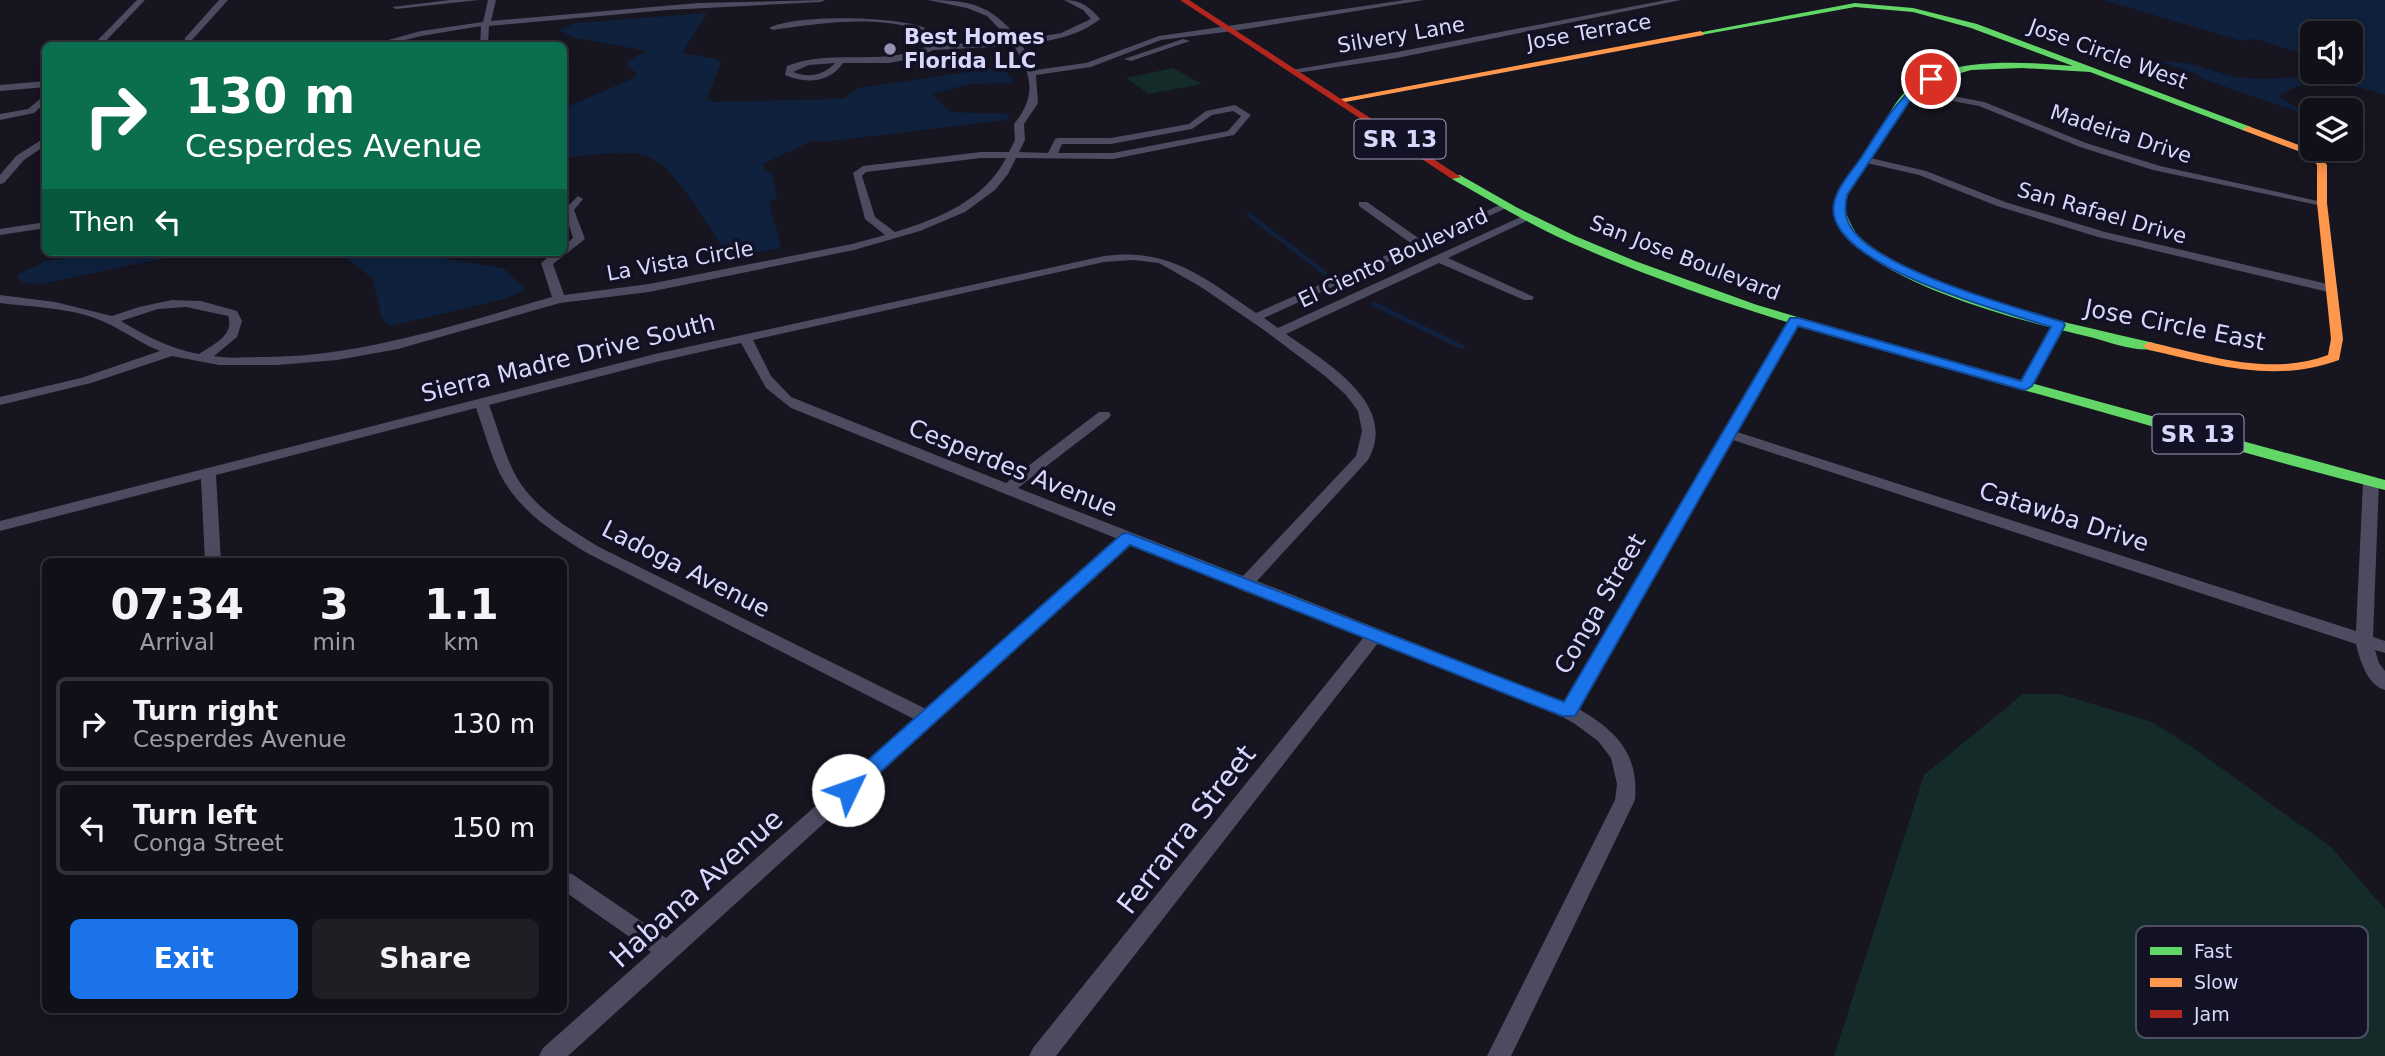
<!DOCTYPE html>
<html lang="en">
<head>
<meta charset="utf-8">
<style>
	:root { --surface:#101018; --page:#1e1e25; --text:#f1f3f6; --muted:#9c9da2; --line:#303037; --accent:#1a73e8 }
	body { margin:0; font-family:"DejaVu Sans",sans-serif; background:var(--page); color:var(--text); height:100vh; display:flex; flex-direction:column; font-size:26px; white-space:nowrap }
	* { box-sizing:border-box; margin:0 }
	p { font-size:23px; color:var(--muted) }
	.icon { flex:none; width:38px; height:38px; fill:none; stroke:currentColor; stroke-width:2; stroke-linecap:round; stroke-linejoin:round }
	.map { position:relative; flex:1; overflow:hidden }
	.details { position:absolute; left:42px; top:558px; width:525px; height:455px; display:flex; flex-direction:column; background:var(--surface); border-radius:10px; box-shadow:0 4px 18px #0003,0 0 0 2px var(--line) }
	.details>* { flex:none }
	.top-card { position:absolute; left:42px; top:42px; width:525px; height:214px; border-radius:10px; box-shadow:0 4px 18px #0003,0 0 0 2px var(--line); background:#0b6e4f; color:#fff; overflow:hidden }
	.fabs { position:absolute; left:2300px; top:21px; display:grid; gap:14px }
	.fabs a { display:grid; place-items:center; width:63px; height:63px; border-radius:10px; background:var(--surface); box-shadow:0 4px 18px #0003,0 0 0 2px var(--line); font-size:35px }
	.pin { position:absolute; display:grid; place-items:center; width:60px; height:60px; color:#fff; margin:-30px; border:4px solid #fff; border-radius:50%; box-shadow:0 2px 7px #0007 }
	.me { position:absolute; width:77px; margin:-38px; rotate:48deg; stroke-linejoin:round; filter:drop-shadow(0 0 5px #0008) }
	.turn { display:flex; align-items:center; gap:24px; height:147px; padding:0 28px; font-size:32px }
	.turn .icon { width:91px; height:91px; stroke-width:2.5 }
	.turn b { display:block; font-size:49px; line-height:60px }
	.then { display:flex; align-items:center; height:66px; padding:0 28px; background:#0003; gap:14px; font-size:26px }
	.eta { display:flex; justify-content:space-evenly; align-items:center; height:119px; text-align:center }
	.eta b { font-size:42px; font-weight:700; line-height:49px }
	.action { display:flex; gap:14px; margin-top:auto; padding:14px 28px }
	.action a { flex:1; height:80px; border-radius:10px; background:var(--accent); color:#fff; font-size:28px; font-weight:700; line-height:80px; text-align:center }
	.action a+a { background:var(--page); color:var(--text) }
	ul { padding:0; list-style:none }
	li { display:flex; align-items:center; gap:21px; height:94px; margin:0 14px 10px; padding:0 14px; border:4px solid var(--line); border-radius:10px }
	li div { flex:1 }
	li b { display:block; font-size:26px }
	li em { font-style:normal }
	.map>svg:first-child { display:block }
</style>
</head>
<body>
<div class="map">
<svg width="2385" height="1056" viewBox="0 0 2385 1056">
	<rect width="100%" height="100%" fill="#161520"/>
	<!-- green -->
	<path fill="#142b2a" d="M 1173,68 L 1202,84 L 1149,94 L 1126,78 Z
		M 2023,694 L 2060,694 L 2152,722 L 2195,749 L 2332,848 L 2385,909 L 2385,1056 L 1834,1056 L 1924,775 Z"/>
	<!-- water -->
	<path fill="#0f213d" d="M 2103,0 L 2385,0 L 2385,95 C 2352,84 2307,73 2279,97 L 2303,111 L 2298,112 L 2200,78 L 2197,74 L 2161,62 C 2195,58 2213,76 2246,78 C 2282,82 2315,72 2350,72 L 2350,33 L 2312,33 L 2312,57 L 2255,39 L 2242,41 Z
		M 707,13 L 682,53 L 716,59 L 721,62 L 707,99 L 714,102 L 837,99 L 845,98 L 858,88 L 995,68 L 1003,69 L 1012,78 L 1012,83 L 970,84 L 932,94 L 950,112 L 1011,114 L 1006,120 L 832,141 L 812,141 L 763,164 L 765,171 L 771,172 L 777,198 L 769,202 L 781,248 L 728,257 C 714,234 674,165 649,157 C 624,148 590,156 564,158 L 564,108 L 634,78 L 638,74 L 626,66 L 629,60 L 647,51 L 571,37 L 559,30 L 575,23 Z
		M 92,252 L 193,252 L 42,284 C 32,283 20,286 17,275 L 44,262 Z
		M 329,252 L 406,252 L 503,268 L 526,290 L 501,300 L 390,326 L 382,318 L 373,279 L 346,258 Z"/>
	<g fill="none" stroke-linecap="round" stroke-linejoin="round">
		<!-- stream-far1 -->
		<path stroke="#0f213d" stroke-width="4.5" d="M 1249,215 L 1325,273"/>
		<!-- stream -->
		<path stroke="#0f213d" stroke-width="5" d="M 1374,304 L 1462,347"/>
		<!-- street -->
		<path fill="#4c4b60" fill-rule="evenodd" d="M 137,0 L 145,0 L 101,46 L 92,46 Z
			M 219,0 L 228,0 L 192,40 L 192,46 L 184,46 L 185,38 Z
			M 450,0 L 479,0 L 396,9 L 392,7 Z
			M 488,0 L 496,0 L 491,21 L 698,3 L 825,0 L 821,2 L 667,10 L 489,26 L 488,46 L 480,46 L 481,26 L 421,36 L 381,46 L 366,46 L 421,31 L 483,22 Z
			M 928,0 C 971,0 992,5 1019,40 L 1061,33 L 1091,19 L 1083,10 L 1064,0 C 1081,0 1090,7 1100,19 C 1078,37 1049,41 1022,45 L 1035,70 L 1086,63 L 1159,36 L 1405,0 L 1424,0 L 1233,31 L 1161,40 L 1091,67 L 1036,75 L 1038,103 L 1024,124 L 1025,140 L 1019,152 L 1048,153 L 1055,139 L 1058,138 L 1111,138 L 1189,124 L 1206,111 L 1235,105 L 1251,115 L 1234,135 L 1113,159 L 1016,158 L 1008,174 L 995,190 L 965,212 L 920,231 L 854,250 L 649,292 L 560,303 L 398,349 L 337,360 L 278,365 L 219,365 L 172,356 L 91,383 L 0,405 L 0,397 L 81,378 L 160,351 C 139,343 122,329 102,321 C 74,308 31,307 0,303 L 0,295 L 55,302 L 112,316 L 139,307 L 172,300 L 201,301 L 237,311 L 242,321 L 237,337 L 214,356 C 229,359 246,357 262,357 C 362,357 457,324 552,297 L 541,263 L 555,252 L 564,252 L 564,246 L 573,238 L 564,210 L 578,196 L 583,199 L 574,210 L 585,239 L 553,264 L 564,295 L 649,284 L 852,244 L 885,235 L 865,219 L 853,173 L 863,166 L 981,152 L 1009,152 L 1015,140 L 1014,124 C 1037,96 1032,75 1014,46 L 933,50 L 916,58 L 889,63 L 843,63 C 830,83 805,84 785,75 L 787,66 C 833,48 877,67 926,47 L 919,31 C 880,14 814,24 773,30 L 769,28 C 794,14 898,16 925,28 L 934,45 L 1011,41 L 987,16 L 967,8 ZM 835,63 C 823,76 808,78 793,72 L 809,65 ZM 1233,111 L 1241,116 L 1228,131 L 1113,153 L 1058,153 L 1062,144 L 1111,144 L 1192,129 L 1212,115 ZM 981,158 L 1006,158 C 985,200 938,219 895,232 L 875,217 L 862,176 L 866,172 ZM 186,307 L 228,316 C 235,335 213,345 199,354 C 170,349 146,336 121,321 L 158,309 Z
			M 1666,0 L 1681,0 L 1397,58 L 1296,73 L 1292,70 L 1397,52 Z
			M 1183,39 L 1190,41 L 1131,61 L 1124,59 Z
			M 46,81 L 46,87 L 0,91 L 0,85 Z
			M 1912,88 L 1984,102 L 2086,143 L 2160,166 L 2327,203 L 2322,206 L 2153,170 L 2080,147 L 1979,106 L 1909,93 L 1909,89 Z
			M 46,94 L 46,102 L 34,113 L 0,120 L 0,114 L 28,109 Z
			M 46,137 L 46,145 L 24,160 L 4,183 L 0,184 L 0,175 L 16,156 Z
			M 1866,157 L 1926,171 L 2005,202 L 2105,232 L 2332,285 L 2338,289 L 2332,293 L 2098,237 L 1997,206 L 1919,175 L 1862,162 L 1861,160 Z
			M 1359,202 L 1367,202 L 1421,240 L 1502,204 L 1511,206 L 1264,318 L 1278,328 L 1527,214 L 1532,217 L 1531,219 L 1448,258 L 1534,297 L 1532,300 L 1524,300 L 1439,263 L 1286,334 C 1324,361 1400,404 1368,460 L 1257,581 L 1564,702 L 1789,321 L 1795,317 L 1801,321 L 1737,432 L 2356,631 L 2363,482 L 2371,477 L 2376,479 L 2379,482 L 2373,637 L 2385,641 L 2385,653 L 2375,650 L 2379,663 L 2385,671 L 2385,690 C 2367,685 2360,660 2356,644 L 1733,440 L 1579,709 C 1616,731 1639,753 1635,800 L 1511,1056 L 1487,1056 L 1615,800 L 1617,784 L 1611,758 L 1598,741 L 1575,724 L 1561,716 L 1378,643 L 1056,1056 L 1029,1056 L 1033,1048 L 1364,637 L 1238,589 L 1236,586 L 1131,544 L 568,1056 L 539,1056 L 543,1048 L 651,952 L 564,891 L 564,872 L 572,874 L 666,938 L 914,719 L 587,553 C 554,533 519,511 500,474 C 490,453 484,430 476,408 L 216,475 L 221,562 L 205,562 L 201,479 L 0,531 L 0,521 L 655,354 L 1104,256 C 1169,247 1205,278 1256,313 L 1412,244 L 1359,206 ZM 1134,260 L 1159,263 L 1201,287 L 1264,330 L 1325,376 L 1346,395 L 1358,411 L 1362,431 L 1356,456 L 1243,576 L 1018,488 L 1109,418 L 1111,415 L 1109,412 L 1099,412 L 1006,483 L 791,397 L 771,376 L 753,340 L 1104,262 ZM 741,343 L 766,388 L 791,408 L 1118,539 L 926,709 L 599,547 C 568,528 534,508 516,476 C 504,454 498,428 489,405 L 656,362 Z
			M 46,222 L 46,228 L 0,235 L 0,229 Z
			M 2059,321 L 2065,325 L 2032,386 L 2030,389 L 2020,389 L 2018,386 L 2053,325 Z"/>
		<!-- fast -->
		<path fill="#63d668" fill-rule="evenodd" d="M 1855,3 L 1913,8 L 1977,24 L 2251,127 L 2251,131 L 2245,131 L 2090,72 L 2022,68 L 1971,70 L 1930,82 L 1914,93 L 1849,191 L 1844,209 C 1848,217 1851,226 1856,233 C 1867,246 1885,255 1900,264 C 1979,307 2067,322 2154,343 L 2154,349 C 2135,352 2109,342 2090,337 C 2024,322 1894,288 1848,238 C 1841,230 1838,219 1834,209 C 1840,181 1859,163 1874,140 C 1885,124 1892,104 1906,91 C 1944,55 2024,62 2073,66 L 1971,28 L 1913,12 L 1855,7 L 1701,35 L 1697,33 Z
			M 1452,175 L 1460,175 L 1516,207 L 1575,236 L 1635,261 L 1757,305 L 1882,342 L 2385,480 L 2385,490 C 2257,458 2129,419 2002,384 C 1856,343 1708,304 1569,242 C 1529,224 1491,201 1452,179 Z"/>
		<!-- slow -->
		<path fill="#ff974d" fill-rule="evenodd" d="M 1701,31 L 1704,35 L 1340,103 L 1335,100 Z
			M 2248,126 L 2315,151 L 2327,165 L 2327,203 L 2343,339 L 2339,360 C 2275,384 2212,364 2149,350 L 2143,346 L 2149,342 C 2207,355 2270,377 2328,355 L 2331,339 L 2317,203 L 2317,165 L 2309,155 L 2245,131 L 2243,129 Z"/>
		<!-- jam -->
		<path fill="#b3261e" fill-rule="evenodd" d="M 1180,0 L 1189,0 L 1461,177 L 1452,179 Z"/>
	</g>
	<!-- route -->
	<path fill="#1a73e8" stroke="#114b97" stroke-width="2" d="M 1928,77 L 1936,79 L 1915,93 L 1847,195 C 1845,206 1844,215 1850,226 C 1874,269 2015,307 2063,322 L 2065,325 L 2032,386 L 2025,390 L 2020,389 L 1798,326 L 1575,716 L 1562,716 L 1130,545 L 855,795 L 848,797 L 841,795 L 838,790 L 841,784 L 1122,534 L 1128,533 L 1564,702 L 1790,318 L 1799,318 L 2021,381 L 2051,327 C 2002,311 1845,270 1834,215 C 1830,194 1850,174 1861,158 C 1881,128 1897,96 1928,77 Z"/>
	<!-- markers -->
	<circle fill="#9593af" stroke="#131124" stroke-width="2.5" cx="890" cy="49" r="7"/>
	<g text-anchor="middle" stroke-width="7" stroke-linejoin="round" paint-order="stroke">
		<!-- far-street labels -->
		<g font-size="21" fill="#dad7fc" stroke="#131124">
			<text transform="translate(1589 32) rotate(-10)" y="7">Jose Terrace</text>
			<text transform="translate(1401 35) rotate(-10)" y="7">Silvery Lane</text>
			<text transform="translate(2108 54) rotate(20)" y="7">Jose Circle West</text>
			<text transform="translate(2121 134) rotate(18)" y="7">Madeira Drive</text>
			<text transform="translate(2102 213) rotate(16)" y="7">San Rafael Drive</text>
			<text transform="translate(1393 258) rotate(-25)" y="7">El Ciento Boulevard</text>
			<text transform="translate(1685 258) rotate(21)" y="7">San Jose Boulevard</text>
			<text transform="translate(680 261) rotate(-10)" y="7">La Vista Circle</text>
		</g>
		<!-- far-poi labels -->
		<g font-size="21" font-weight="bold" fill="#dad7fc" stroke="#131124" text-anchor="start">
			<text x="904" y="44">Best Homes<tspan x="904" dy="24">Florida LLC</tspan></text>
		</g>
		<!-- shield labels -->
		<g fill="#131124" stroke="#9e9cbb" stroke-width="2">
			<rect x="1354.5" y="119.5" width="91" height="39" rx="5"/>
			<rect x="2152.5" y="414.5" width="91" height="39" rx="5"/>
		</g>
		<g font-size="23" font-weight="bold" fill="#dad7fc">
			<text x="1400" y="147">SR 13</text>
			<text x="2198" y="442">SR 13</text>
		</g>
		<!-- street labels -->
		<g font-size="24" fill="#dad7fc" stroke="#131124">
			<text transform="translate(2175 325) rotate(11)" y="8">Jose Circle East</text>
			<text transform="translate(568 358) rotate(-14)" y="8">Sierra Madre Drive South</text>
			<text transform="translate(1013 468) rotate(22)" y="8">Cesperdes Avenue</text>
			<text transform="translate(2064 517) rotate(18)" y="8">Catawba Drive</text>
			<text transform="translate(686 569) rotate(27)" y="8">Ladoga Avenue</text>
			<text transform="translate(1600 604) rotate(-60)" y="8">Conga Street</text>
		</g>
		<!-- near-street labels -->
		<g font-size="28" fill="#dad7fc" stroke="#131124">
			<text transform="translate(1186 829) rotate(-52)" y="10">Ferrarra Street</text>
			<text transform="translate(696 888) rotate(-42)" y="10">Habana Avenue</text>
		</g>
	</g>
	<!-- legend -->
	<rect x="2136" y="926" width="232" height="112" rx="10" fill="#131124" stroke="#4f4c65" stroke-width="2"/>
	<rect x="2150" y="947" width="32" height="8" fill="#63d668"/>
	<rect x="2150" y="978" width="32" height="9" fill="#ff974d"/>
	<rect x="2150" y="1010" width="32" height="8" fill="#b3261e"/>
	<g font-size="19" fill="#dad7fc">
		<text x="2194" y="958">Fast</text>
		<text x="2194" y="989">Slow</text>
		<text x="2194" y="1021">Jam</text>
	</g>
</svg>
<div class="fabs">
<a><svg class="icon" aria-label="sound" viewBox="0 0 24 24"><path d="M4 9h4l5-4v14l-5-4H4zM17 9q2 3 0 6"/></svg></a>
<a><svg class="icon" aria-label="layers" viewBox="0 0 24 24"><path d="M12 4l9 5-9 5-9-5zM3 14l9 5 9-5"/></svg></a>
</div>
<div class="pin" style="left:1931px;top:79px;background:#d93025"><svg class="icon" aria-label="arrive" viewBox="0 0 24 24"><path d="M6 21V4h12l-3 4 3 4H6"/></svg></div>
<svg class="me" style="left:848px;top:790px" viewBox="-20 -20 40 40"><circle r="19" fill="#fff"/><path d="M0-13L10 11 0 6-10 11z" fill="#1a73e8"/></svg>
<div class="top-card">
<div class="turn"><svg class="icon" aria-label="right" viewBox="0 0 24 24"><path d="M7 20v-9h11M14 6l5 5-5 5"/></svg><div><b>130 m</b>Cesperdes Avenue</div></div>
<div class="then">Then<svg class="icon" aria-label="left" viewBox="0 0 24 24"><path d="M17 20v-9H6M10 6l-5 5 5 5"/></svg></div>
</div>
<section class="details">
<div class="eta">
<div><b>07:34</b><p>Arrival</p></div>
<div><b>3</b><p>min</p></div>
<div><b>1.1</b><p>km</p></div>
</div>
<ul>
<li><svg class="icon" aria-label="right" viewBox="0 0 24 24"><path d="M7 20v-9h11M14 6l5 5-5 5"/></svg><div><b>Turn right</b><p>Cesperdes Avenue</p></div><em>130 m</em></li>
<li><svg class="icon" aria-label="left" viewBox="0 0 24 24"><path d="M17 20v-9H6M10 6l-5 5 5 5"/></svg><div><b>Turn left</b><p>Conga Street</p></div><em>150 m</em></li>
</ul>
<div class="action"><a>Exit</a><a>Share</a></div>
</section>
</div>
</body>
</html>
